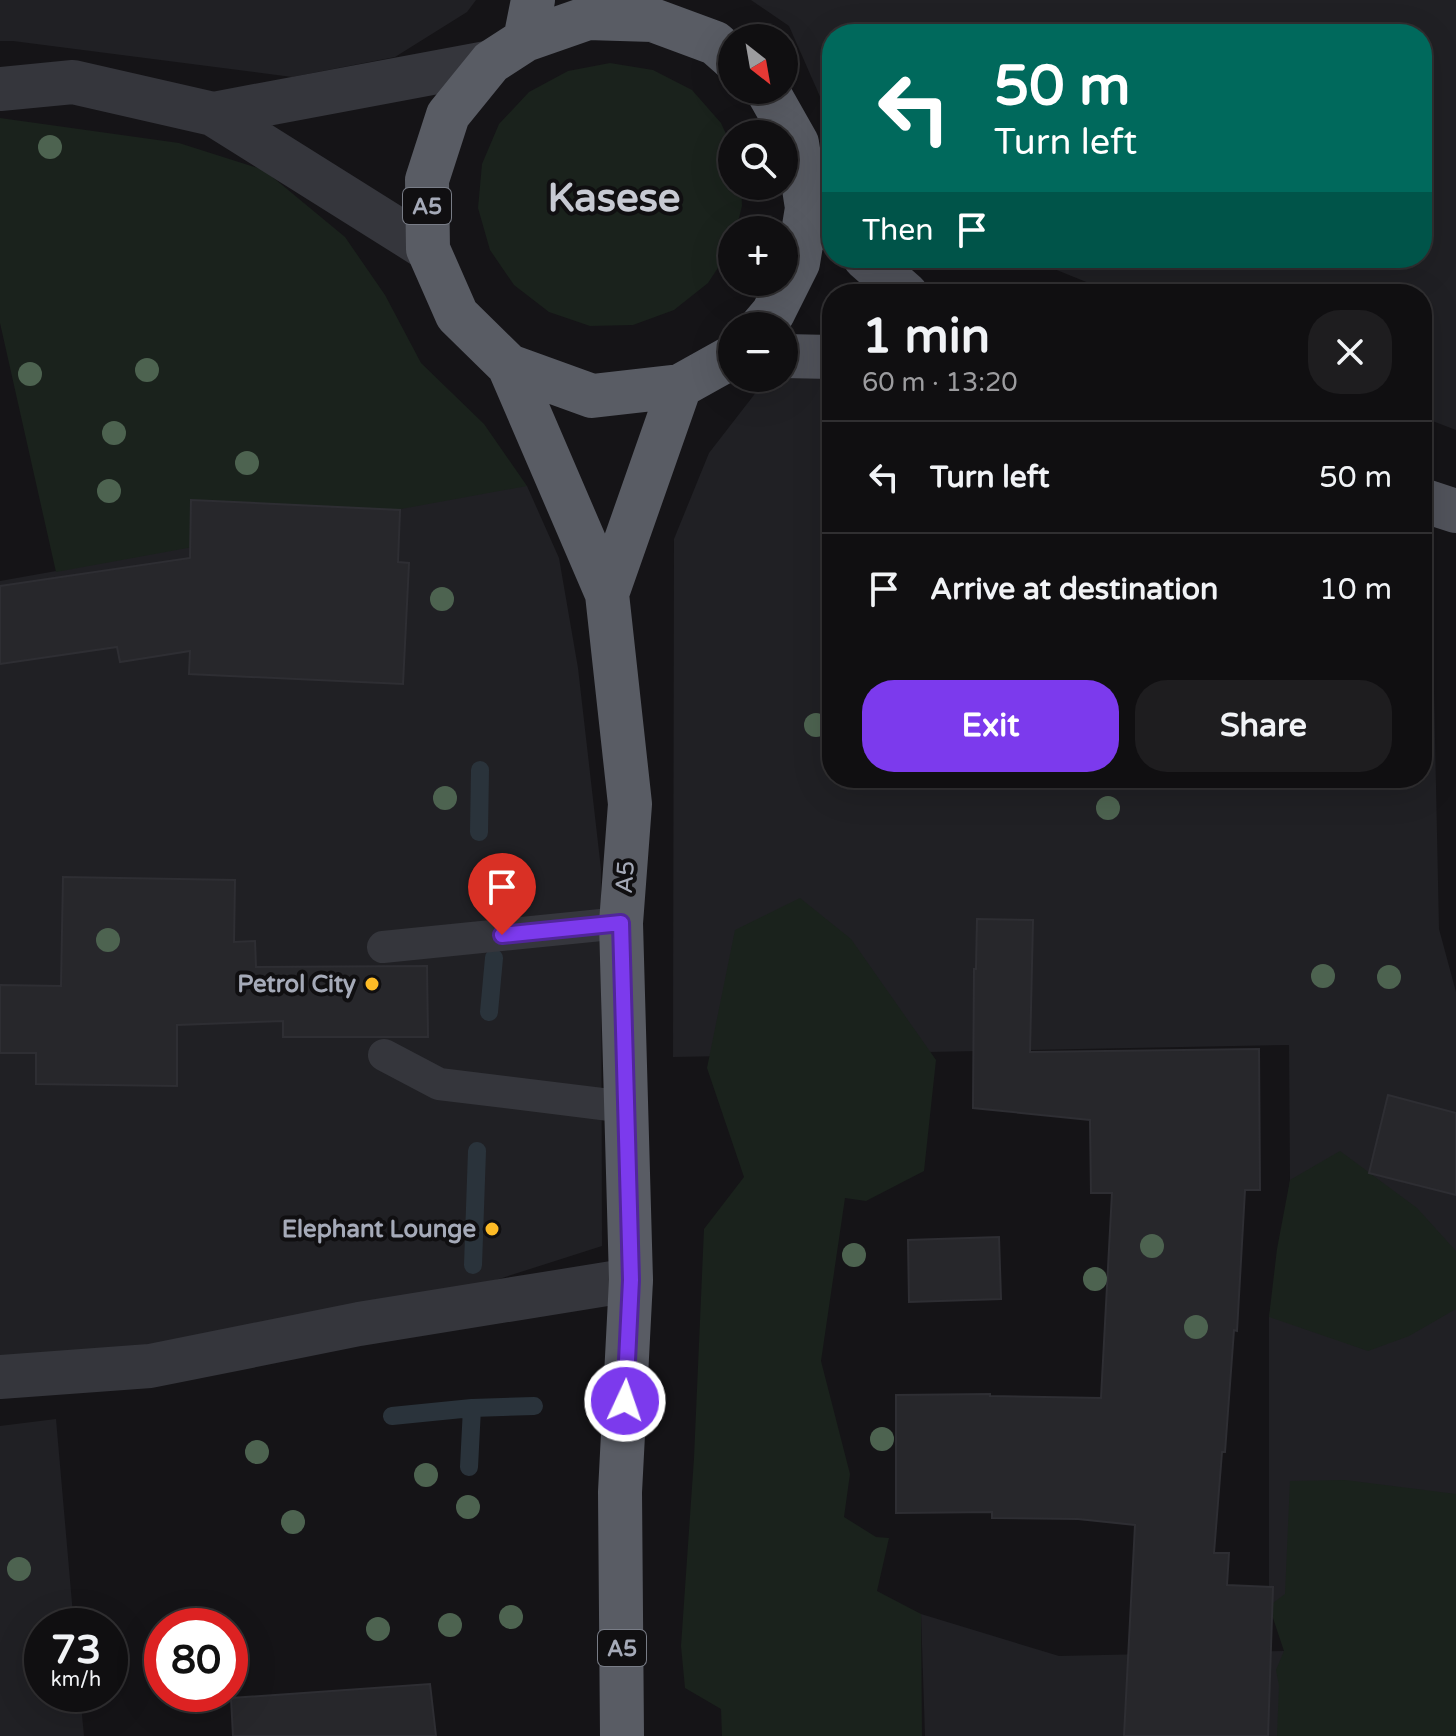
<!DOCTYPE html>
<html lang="en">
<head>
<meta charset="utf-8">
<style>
	:root { --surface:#100f11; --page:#1e1d1f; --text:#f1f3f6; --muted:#9c9c9f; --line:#302f31; --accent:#7c3aed }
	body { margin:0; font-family:"Varela Round",sans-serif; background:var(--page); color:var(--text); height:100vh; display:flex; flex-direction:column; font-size:30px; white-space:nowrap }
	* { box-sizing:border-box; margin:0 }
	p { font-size:26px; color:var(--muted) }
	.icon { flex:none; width:44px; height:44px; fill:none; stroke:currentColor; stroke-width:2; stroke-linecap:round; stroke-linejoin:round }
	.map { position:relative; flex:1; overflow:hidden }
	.drawer { position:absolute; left:822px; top:284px; width:610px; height:504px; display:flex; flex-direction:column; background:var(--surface); border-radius:32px; box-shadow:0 8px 32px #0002,0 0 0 2px var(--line) }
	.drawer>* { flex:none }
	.guide { position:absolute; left:822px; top:24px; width:610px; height:244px; border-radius:32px; box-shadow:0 8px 32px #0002,0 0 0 2px var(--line); background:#00695c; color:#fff; overflow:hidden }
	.needle { width:52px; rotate:149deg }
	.fabs { position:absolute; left:718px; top:24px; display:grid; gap:16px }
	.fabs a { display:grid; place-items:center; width:80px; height:80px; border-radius:50%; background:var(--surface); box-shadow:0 8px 32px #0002,0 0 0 2px var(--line); font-size:40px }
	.speed { position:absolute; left:24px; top:1608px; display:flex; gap:16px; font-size:40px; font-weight:700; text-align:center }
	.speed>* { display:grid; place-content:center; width:104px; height:104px; border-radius:50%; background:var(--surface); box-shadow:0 8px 32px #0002,0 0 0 2px var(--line); line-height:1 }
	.speed small { font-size:20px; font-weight:400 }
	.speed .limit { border:12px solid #d22; background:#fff; color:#111 }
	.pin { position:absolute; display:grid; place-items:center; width:68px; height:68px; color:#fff; margin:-82px -34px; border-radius:50% 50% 50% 0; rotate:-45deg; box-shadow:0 0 8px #0007 }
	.pin .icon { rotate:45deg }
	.me { position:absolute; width:88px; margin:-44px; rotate:3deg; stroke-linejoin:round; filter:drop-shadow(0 0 6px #0008) }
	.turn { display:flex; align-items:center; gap:28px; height:168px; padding:0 40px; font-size:36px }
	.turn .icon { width:104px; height:104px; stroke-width:2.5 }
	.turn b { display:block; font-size:56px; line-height:68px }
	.then { display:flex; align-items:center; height:76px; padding:0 40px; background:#0003; gap:16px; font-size:30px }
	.round { display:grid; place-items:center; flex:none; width:84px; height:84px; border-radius:32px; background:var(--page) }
	.overview { display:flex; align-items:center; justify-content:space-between; height:136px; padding:0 40px }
	h1 { font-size:48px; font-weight:700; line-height:60px }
	.action { display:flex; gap:16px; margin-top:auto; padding:16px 40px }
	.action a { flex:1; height:92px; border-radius:32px; background:var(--accent); color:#fff; font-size:32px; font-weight:700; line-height:92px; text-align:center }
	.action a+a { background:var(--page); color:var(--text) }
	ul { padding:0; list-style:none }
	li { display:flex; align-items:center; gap:24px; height:112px; padding:0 40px; border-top:2px solid var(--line) }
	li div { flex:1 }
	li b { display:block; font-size:30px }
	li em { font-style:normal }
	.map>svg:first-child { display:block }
</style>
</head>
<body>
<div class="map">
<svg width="1456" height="1736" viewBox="0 0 1456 1736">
	<rect width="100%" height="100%" fill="#151417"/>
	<!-- built -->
	<path fill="#202024" d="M 0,0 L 476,0 L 467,12 L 395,57 L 292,77 L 13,41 L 0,41 Z
		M 751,0 L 1456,0 L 1456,430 L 1422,417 L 1422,294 L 1116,294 L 1027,258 L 1422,258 L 1422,34 L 832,34 L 832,124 L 789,26 Z
		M 832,356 L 832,778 L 1422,778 L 1422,576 L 1432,595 L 1439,929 L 1456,992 L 1456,1595 L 1269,1606 L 1269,1317 L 1290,1180 L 1289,1045 L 673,1057 L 674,539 L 709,453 L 767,378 L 784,378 Z
		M 527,486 L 559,558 L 578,668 L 601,869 L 602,1246 L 214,1370 L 0,1364 L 0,581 L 56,571 L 187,487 Z
		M 56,1419 L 74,1626 L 42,1626 L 42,1694 L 80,1694 L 84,1736 L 0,1736 L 0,1426 Z
		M 921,1614 L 1059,1656 L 1284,1651 L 1280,1736 L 925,1736 Z"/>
	<!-- green -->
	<path fill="#1a221c" d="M 610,63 L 653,70 L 692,90 L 721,123 L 732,147 L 732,186 L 741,186 L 742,206 L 736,230 L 732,230 L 731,248 L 708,283 L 674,310 L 633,325 L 590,326 L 549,312 L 514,285 L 490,250 L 478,208 L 482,164 L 499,124 L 529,92 L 568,71 Z
		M 0,118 L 179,143 L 264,170 L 345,237 L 385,295 L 421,363 L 484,424 L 527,486 L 56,572 L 0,323 Z
		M 800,898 L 851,939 L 936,1060 L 924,1171 L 866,1201 L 845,1198 L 821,1361 L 850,1474 L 844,1517 L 876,1537 L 889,1538 L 877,1591 L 921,1614 L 922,1736 L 722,1736 L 721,1709 L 685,1688 L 681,1646 L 694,1458 L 704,1229 L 744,1177 L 707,1068 L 735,930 Z
		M 1340,1151 L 1417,1208 L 1456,1251 L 1456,1309 L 1409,1336 L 1368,1351 L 1269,1317 L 1277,1249 L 1290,1180 Z
		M 1345,1480 L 1456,1494 L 1456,1736 L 1277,1736 L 1279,1686 L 1276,1670 L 1284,1651 L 1269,1606 L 1285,1594 L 1290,1481 Z"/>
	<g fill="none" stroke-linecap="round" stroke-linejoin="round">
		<!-- stream -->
		<path stroke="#2a333b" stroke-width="18" d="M 479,832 L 480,770
			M 489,1012 L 494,958
			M 473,1265 L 477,1151
			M 392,1416 L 472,1408 L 534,1406
			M 469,1467 L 472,1408"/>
	</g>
	<!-- building -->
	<path fill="#27272b" stroke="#2e2e33" stroke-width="2" d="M 191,500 L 400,510 L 398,562 L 409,563 L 403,684 L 189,674 L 190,651 L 120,662 L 117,647 L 0,664 L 0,586 L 190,558 Z
		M 63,877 L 235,880 L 234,942 L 255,941 L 256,967 L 427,966 L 428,1037 L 283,1037 L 283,1021 L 177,1025 L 177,1086 L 36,1084 L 36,1053 L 0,1053 L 0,985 L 61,986 Z
		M 977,919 L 1033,920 L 1030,1052 L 1259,1049 L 1260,1190 L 1245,1190 L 1237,1331 L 1234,1330 L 1225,1452 L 1222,1452 L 1214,1553 L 1229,1553 L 1227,1585 L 1273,1587 L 1268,1736 L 1124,1736 L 1135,1525 L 1078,1519 L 992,1518 L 992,1512 L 896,1513 L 896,1395 L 990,1394 L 990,1396 L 1101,1398 L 1112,1193 L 1091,1193 L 1090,1120 L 973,1108 L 974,969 L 976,969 Z
		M 1388,1095 L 1456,1113 L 1456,1195 L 1369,1173 Z
		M 999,1237 L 1001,1299 L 909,1302 L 908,1240 Z
		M 430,1684 L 436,1736 L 233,1736 L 231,1698 Z"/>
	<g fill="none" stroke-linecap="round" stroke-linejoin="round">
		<!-- service -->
		<path stroke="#35363c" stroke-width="32" d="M 383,947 L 621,923
			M 384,1055 L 439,1084 L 626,1107"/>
		<!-- minor -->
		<path stroke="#35363c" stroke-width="44" d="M 0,89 L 73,82 L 213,114 L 428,249
			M 213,114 L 491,62
			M 0,1377 L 150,1366 L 359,1324 L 631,1280"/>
		<!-- primary -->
		<path stroke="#51535b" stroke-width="44" d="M 807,208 L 832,230
			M 865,258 L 906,294
			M 784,356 L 832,357
			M 1422,500 L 1456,511"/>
		<!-- trunk -->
		<path stroke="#595c64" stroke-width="44" d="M 525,40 L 533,0
			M 732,58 L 715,43 L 653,20 L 588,18 L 525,40 L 491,62 L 448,115 L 427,180 L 428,249 L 457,315 L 509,366 L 592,396 L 680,386 L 732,357
			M 762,326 L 773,313 L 798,263 L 807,208 L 797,143 L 767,90
			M 509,366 L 607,594 L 630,804 L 621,923 L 631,1280 L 620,1492 L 622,1736
			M 607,594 L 680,386"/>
	</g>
	<!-- trees -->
	<g fill="#4d6350">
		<circle cx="50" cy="147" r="12"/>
		<circle cx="147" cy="370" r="12"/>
		<circle cx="30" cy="374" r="12"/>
		<circle cx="114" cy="433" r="12"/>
		<circle cx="247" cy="463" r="12"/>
		<circle cx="109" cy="491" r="12"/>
		<circle cx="442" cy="599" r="12"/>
		<circle cx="816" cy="725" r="12"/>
		<circle cx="445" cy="798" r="12"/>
		<circle cx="1108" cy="808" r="12"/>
		<circle cx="108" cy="940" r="12"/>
		<circle cx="1323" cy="976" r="12"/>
		<circle cx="1389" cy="977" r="12"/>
		<circle cx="1152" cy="1246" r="12"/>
		<circle cx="854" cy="1255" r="12"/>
		<circle cx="1095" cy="1279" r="12"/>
		<circle cx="1196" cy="1327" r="12"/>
		<circle cx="882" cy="1439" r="12"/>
		<circle cx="257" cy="1452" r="12"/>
		<circle cx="426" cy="1475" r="12"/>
		<circle cx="468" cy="1507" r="12"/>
		<circle cx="293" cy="1522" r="12"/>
		<circle cx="19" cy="1569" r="12"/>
		<circle cx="511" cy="1617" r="12"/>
		<circle cx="450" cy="1625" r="12"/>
		<circle cx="378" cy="1629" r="12"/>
	</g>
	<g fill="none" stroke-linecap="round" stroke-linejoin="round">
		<defs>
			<path id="route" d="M 502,935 L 621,923 L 631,1280 L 625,1401"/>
		</defs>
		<!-- route casing -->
		<use href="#route" stroke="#51269a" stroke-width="20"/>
		<!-- route -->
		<use href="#route" stroke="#7c3aed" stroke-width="14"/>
	</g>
	<!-- markers -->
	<g fill="#fdbb26" stroke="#100f11" stroke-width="3">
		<circle cx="372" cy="984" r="8"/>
		<circle cx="492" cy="1229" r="8"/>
	</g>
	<g text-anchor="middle" stroke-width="8" stroke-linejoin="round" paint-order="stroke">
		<!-- shield labels -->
		<g fill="#100f11" stroke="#787c86" stroke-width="2">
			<rect x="403" y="188" width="48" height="36" rx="6"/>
			<rect x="598" y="1630" width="48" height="36" rx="6"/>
		</g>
		<g font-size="22" font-weight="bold" fill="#a5aab8">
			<text x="427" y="214">A5</text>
			<text x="622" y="1656">A5</text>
		</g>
		<!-- street labels -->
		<g font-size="24" fill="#a5aab8" stroke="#100f11">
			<text transform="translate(625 877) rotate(-86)" y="8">A5</text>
		</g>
		<!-- poi labels -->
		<g font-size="24" font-weight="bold" fill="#a5aab8" stroke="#100f11" text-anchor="end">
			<text x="356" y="992">Petrol City</text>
			<text x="476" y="1237">Elephant Lounge</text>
		</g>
		<!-- town labels -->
		<g font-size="40" font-weight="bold" fill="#c7cad3" stroke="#100f11">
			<text x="614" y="211">Kasese</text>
		</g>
	</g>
</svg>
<div class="fabs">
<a><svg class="needle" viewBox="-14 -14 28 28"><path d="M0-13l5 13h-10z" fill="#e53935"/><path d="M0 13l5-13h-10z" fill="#9c9c9f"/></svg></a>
<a><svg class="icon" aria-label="search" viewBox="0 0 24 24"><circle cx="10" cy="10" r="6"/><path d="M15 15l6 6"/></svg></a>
<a>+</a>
<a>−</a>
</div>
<div class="speed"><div>73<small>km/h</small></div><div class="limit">80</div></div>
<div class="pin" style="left:502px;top:935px;background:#d93025"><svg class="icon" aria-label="arrive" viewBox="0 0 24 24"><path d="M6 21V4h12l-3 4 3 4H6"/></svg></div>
<svg class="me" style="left:625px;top:1401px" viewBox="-20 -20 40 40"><circle r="17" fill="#7c3aed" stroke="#fff" stroke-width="3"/><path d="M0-11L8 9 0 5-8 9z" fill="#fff"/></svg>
<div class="guide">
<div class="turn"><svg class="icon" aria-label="left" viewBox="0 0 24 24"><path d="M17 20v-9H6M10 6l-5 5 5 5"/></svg><div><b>50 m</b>Turn left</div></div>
<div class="then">Then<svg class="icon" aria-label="arrive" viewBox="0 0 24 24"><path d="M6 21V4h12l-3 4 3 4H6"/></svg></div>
</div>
<section class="drawer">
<div class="overview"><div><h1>1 min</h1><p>60 m · 13:20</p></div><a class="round"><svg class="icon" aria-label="close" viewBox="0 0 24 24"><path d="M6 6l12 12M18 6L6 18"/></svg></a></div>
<ul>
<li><svg class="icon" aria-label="left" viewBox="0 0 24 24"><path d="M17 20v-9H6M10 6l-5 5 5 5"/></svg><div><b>Turn left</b></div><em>50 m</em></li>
<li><svg class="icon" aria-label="arrive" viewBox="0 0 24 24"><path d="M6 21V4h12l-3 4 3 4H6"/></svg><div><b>Arrive at destination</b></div><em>10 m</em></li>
</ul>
<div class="action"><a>Exit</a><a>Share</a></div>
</section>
</div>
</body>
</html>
